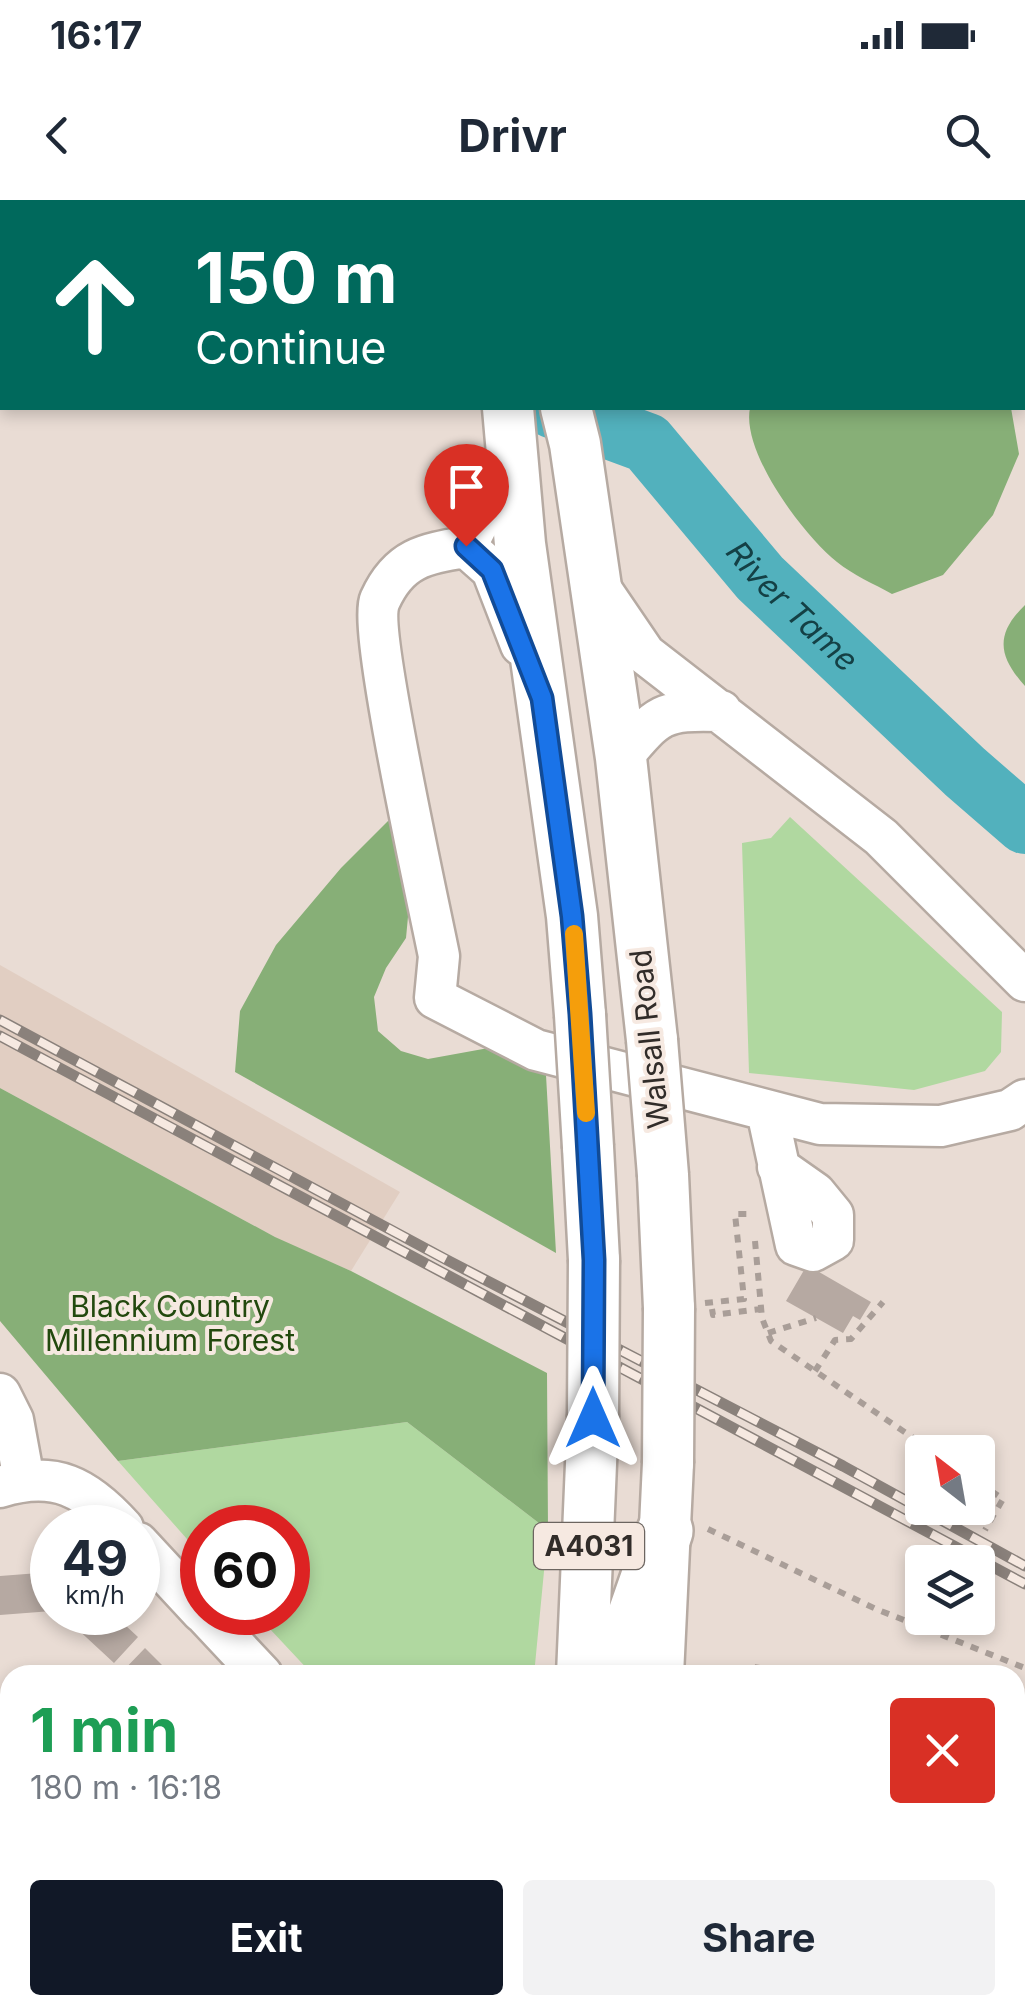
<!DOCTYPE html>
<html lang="en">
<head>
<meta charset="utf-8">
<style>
	:root { --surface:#fff; --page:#f2f2f3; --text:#1f2937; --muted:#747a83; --accent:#111827 }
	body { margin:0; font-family:Inter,sans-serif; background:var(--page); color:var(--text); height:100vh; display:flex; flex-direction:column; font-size:38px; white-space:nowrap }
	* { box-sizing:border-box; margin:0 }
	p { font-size:32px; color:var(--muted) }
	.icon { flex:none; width:55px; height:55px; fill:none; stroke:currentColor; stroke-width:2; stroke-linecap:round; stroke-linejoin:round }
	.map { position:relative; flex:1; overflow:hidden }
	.sheet { position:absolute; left:0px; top:1465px; width:1025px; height:350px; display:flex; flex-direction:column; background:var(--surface); border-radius:30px 30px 0 0; box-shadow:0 5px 15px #0003 }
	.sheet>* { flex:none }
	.hud { position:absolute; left:0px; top:0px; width:1025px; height:210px; box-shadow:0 5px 15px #0003; background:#00695c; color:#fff; overflow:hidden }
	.needle { width:65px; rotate:329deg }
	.tools { position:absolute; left:905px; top:1235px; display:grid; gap:20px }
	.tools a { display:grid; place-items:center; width:90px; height:90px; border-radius:10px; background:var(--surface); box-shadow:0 5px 15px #0003; font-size:50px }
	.speed { position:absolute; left:30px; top:1305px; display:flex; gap:20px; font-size:50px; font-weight:700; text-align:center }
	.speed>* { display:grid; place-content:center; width:130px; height:130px; border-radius:50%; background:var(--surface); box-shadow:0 5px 15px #0003; line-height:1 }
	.speed small { font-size:25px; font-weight:400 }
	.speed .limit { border:15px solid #d22; background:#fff; color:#111 }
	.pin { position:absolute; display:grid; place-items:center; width:85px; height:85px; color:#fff; margin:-102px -42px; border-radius:50% 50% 50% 0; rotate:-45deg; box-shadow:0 0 10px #0007 }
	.pin .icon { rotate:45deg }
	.me { position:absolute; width:110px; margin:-55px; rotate:0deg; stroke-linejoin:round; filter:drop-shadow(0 0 8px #0008) }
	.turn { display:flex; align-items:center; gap:35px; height:210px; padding:0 30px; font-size:45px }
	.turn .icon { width:130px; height:130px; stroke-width:2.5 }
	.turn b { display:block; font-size:70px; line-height:85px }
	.round { display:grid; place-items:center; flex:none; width:105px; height:105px; border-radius:10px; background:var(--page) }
	.overview { display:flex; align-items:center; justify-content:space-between; height:170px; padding:0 30px }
	h1 { font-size:60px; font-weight:700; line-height:75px; color:#1e9e55 }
	.cta { display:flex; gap:20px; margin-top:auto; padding:20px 30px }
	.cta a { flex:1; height:115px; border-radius:10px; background:var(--accent); color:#fff; font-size:40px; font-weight:700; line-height:115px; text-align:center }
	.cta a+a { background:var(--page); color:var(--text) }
	.status { display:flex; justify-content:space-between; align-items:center; height:70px; padding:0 50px; background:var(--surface); direction:ltr }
	.status svg { height:28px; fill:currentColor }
	header { display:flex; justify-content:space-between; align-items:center; height:130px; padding:0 30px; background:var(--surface); font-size:45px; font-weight:700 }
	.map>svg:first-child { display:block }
</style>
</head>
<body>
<div class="status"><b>16:17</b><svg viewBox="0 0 49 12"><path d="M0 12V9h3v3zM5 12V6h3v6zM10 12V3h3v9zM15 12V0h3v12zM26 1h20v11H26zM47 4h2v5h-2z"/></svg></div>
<header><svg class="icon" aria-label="back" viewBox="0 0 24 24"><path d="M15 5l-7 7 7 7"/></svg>Drivr<svg class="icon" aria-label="search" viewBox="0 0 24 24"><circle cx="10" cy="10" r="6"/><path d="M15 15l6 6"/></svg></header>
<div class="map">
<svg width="1025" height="1815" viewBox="0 0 1025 1815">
	<rect width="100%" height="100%" fill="#e9dcd4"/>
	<!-- built -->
	<path fill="#e1cec2" d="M 0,765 L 400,992 L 351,1071 L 284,1042 L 0,888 Z"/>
	<!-- green -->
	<path fill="#b0d8a0" d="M 790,617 L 1002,812 L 1001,852 L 985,871 L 914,890 L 749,873 L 742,643 L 771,638 Z
		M 407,1222 L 548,1330 L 534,1475 L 313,1475 L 255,1413 L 288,1412 L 288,1328 L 202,1328 L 202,1356 L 118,1261 Z
		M 681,1805 L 769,1805 L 769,1815 L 680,1815 Z"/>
	<!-- forest -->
	<path fill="#87af77" d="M 0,0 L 153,0 L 2,2 L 0,42 Z
		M 750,208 L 1011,208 L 1019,254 L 993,315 L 943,375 L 892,394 C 874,384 853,375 837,362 C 803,335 741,252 750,208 Z
		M 1025,405 L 1025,486 C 999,457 994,435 1025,405 Z
		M 391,618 L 409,706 L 406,738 L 386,768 L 374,797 L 378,831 L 401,851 L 428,859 L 494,847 L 546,875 L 556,1053 L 235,872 L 240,811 L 276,745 L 341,668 Z
		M 0,888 L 275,1037 L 351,1071 L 547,1173 L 548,1330 L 407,1222 L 118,1261 L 0,1121 Z"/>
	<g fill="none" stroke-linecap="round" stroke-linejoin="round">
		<!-- river -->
		<g stroke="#52b1bd" stroke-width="60">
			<path d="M 0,175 L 2,176"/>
			<path id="s1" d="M 552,208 L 647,243 L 760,378 L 965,572 L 1025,624"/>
		</g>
	</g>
	<!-- building -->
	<path fill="#b6a9a2" d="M 807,1065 L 871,1102 L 860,1120 L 853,1116 L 843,1133 L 786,1101 Z
		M 52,1372 L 52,1411 L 0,1415 L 0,1376 Z
		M 84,1412 L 111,1412 L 138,1437 L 114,1463 L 73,1425 Z
		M 145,1448 L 172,1475 L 119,1475 Z
		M 755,1464 L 793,1471 L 792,1475 L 753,1475 Z
		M 1015,1602 L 1025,1607 L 1025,1654 L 1015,1649 Z
		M 350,1805 L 393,1805 L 391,1815 L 349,1815 Z
		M 830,1805 L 866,1805 L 877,1815 L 821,1815 Z"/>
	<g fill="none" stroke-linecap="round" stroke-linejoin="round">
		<defs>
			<path id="minor" d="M 513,254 L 466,347 C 424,354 399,358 380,400 C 367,428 429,705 439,756 L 435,798 L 536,850 L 820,924 L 941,926 L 1010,910 L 1025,900
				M 466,347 L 492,370 L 521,445
				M 596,382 L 645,454 L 881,637 L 1025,781
				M 621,558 C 658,514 662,509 721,511
				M 767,911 L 796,1045 L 813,1051 L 833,1040 L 833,1015 L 815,993 L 778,967
				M 0,1194 L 13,1220 L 24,1280
				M 0,1287 C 55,1270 86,1287 123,1328
				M 138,1343 L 202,1412
				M 203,1412 L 262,1475
				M 1015,1681 L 1025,1686
				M 777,1805 L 777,1815
				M 478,1815 L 479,1805"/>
			<path id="major" d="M 454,0 L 455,2
				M 514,0 L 514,2
				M 508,208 L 520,344 L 572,716 L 580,815
				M 566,208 L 575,244 L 621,558 L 652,840
				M 588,947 L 594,1060
				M 663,975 L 669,1108
				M 582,1475 L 593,1217
				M 658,1475 L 668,1263
				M 555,1815 L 556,1805
				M 631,1815 L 632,1805"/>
			<path id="highway" d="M 931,0 L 936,2
				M 1022,42 L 1025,43
				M 628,1475 L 629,1434 L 665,1331"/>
		</defs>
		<!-- minor casing -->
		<use href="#minor" stroke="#b6aaa2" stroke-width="45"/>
		<!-- major casing -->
		<use href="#major" stroke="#b6aaa2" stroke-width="55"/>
		<!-- highway casing -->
		<use href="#highway" stroke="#b6aaa2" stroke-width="60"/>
		<!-- path -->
		<path stroke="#a99e98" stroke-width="6" stroke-dasharray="8 8" stroke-linecap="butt" d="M 339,0 L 340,2
			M 1022,178 L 1025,180
			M 755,1041 L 762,1118 L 771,1141 L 934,1252
			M 705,1103 L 744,1099 L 735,1014 L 752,1014
			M 712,1109 L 713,1115 L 761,1109
			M 768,1133 L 816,1118
			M 815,1171 L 835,1140 L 851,1139 L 883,1102
			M 978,1282 L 1003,1299 L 985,1330
			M 708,1329 L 876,1409 L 1025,1468"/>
		<!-- minor -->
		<use href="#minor" stroke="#fff" stroke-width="40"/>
		<!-- major -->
		<use href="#major" stroke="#fff" stroke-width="50"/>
		<!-- highway -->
		<use href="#highway" stroke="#fff" stroke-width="55"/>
		<defs>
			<path id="rail" d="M 0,820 L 447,1060 L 843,1266 L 1025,1366
				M 0,836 L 1025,1384"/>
		</defs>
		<!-- rail casing -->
		<use href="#rail" stroke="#8a817b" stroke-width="11"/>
		<!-- rail -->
		<use href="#rail" stroke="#f6e9e1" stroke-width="8" stroke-dasharray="22" stroke-linecap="butt"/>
		<defs>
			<path id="major-bridge" d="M 580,815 L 588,947
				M 652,840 L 663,975
				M 593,1217 L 594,1060
				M 668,1263 L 669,1108"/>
		</defs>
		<!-- major-bridge casing -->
		<use href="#major-bridge" stroke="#b6aaa2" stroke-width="55" stroke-linecap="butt"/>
		<!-- major-bridge -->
		<use href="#major-bridge" stroke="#fff" stroke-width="50"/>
	</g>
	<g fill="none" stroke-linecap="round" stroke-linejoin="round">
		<defs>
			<path id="route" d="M 466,346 L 492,370 L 542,498 L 572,716 L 580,814 L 594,1060 L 593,1218"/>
		</defs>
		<!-- route casing -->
		<use href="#route" stroke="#114b97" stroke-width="25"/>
		<!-- route -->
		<use href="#route" stroke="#1a73e8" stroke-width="18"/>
		<!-- slow -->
		<path stroke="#f59e0b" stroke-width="18" d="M 574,734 L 586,913"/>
	</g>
	<g text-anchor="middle" stroke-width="8" stroke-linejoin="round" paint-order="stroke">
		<!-- shield labels -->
		<rect fill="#f6e9e1" stroke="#6c6560" stroke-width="2.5" x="534" y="1323" width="110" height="46" rx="8"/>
		<g font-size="28" font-weight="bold" fill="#312c29">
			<text x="589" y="1356">A4031</text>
		</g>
		<!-- street labels -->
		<g font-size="30" fill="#312c29" stroke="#f6e9e1">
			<text transform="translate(650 839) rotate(-96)" y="10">Walsall Road</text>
		</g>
		<!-- park labels -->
		<g font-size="30" fill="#22490e" stroke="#f6e9e1">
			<text x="170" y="1117">Black Country<tspan x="170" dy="34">Millennium Forest</tspan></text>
		</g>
		<!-- water labels -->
		<g font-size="32" font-style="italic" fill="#144045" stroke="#f6e9e1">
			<text dy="11" stroke="none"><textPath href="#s1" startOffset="320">River Tame</textPath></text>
		</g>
	</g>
</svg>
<div class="tools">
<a><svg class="needle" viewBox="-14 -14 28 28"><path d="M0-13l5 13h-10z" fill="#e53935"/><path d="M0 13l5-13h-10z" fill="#747a83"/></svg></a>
<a><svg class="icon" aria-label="layers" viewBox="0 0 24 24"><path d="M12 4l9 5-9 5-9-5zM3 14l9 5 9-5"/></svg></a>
</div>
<div class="speed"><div>49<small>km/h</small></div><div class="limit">60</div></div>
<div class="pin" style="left:466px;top:346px;background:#d93025"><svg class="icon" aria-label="arrive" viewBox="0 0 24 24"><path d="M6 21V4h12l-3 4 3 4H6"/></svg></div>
<svg class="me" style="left:593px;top:1218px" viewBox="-20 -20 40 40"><path d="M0-17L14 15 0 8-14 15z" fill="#1a73e8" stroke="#fff" stroke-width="4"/></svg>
<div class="hud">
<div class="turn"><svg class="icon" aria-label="ahead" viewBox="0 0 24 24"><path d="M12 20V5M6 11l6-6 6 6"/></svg><div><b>150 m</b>Continue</div></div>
</div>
<section class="sheet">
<div class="overview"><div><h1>1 min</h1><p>180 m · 16:18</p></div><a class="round" style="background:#d93025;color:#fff"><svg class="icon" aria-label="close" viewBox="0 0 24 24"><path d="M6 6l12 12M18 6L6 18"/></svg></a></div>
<div class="cta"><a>Exit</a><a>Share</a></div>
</section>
</div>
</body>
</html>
